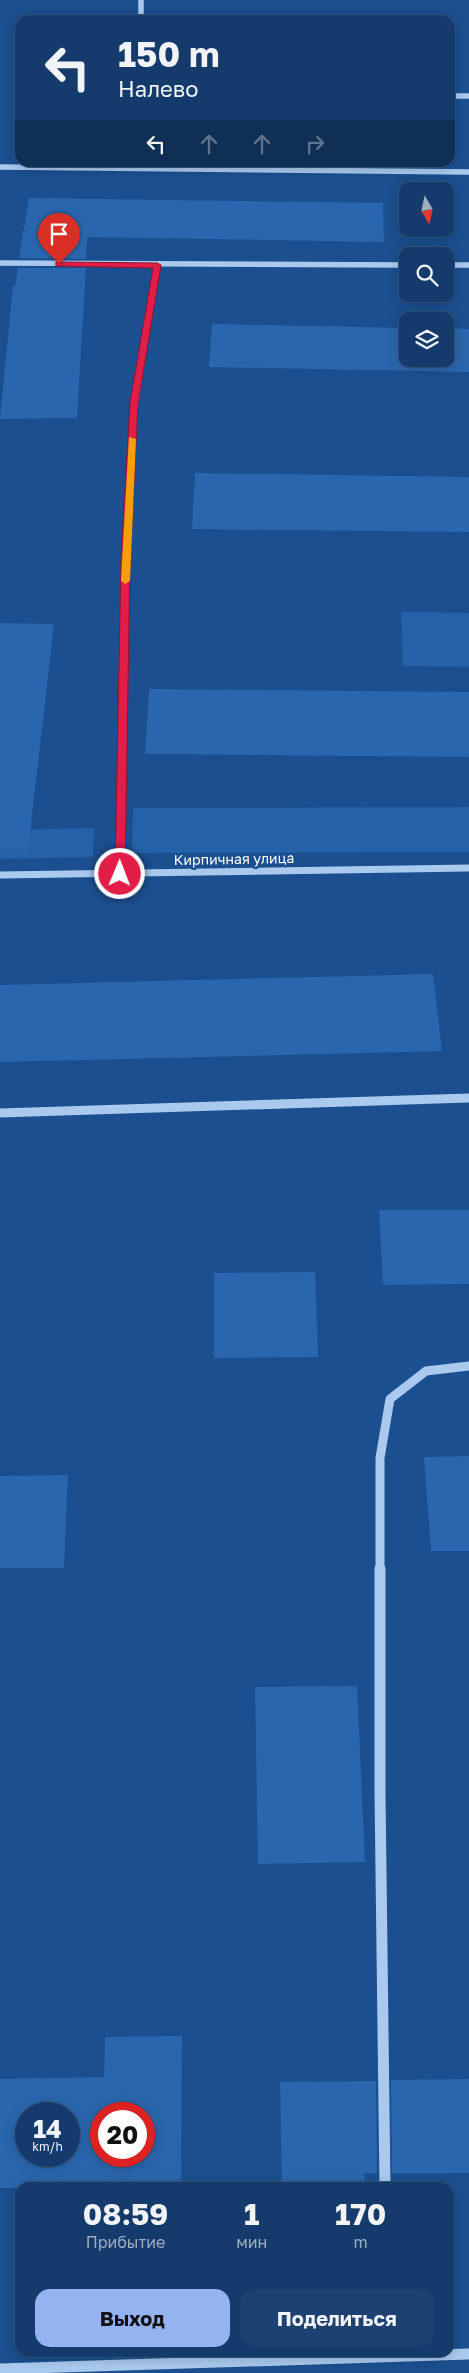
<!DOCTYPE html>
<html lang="ru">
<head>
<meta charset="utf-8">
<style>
	:root { --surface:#143b6b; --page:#1d4271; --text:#f1f3f6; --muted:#9dadc1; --line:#33557e; --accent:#95b2f1 }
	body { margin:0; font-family:"Golos Text",sans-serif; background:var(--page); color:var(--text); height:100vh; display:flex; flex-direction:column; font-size:19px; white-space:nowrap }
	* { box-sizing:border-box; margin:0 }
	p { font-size:16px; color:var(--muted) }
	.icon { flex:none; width:28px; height:28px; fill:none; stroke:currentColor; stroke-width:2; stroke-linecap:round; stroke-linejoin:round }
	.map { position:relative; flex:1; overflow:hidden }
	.drawer { position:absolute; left:15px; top:2182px; width:439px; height:175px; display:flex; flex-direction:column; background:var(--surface); border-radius:15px; box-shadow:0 2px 12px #0003,0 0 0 1px var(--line) }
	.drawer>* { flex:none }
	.banner { position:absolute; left:15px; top:15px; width:440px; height:152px; border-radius:15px; box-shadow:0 2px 12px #0003,0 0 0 1px var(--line); background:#143b6b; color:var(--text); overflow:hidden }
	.needle { width:32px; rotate:171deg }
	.controls { position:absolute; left:399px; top:182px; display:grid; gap:10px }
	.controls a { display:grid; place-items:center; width:55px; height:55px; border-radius:10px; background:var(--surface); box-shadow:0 2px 12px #0003,0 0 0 1px var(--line); font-size:25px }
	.speed { position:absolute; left:15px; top:2102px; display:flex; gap:10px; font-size:25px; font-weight:700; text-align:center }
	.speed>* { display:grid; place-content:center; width:65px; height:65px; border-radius:50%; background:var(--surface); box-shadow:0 2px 12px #0003,0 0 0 1px var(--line); line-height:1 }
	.speed small { font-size:12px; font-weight:400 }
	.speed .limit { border:8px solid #d22; background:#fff; color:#111 }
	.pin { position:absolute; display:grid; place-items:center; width:42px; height:42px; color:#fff; margin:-51px -21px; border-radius:50% 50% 50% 0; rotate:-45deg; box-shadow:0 0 5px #0007 }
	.pin .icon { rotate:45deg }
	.me { position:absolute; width:55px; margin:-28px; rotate:1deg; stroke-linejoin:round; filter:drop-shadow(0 0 4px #0008) }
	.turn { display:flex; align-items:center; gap:18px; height:105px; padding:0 20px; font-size:22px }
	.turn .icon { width:65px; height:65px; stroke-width:2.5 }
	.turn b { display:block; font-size:35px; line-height:42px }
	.lanes { display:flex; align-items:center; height:48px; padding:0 20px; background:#0003; justify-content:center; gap:25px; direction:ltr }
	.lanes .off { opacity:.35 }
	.eta { display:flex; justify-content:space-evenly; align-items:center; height:85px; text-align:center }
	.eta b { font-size:30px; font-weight:700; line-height:35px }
	.action { display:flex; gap:10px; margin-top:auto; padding:10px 20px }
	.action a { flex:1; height:58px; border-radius:15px; background:var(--accent); color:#111; font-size:20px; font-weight:700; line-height:58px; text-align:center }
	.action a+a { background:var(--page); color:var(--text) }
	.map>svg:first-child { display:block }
</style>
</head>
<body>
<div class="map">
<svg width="469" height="2373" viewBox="0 0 469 2373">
	<rect width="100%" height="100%" fill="#1b4f8f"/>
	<!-- green -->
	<path fill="#2461a8" d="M 401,612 L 469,613 L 469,667 L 403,666 Z
		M 469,807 L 469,852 L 132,853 L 133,808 Z
		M 94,828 L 93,857 L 0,859 L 0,830 Z"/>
	<!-- building -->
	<path fill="#2a66ad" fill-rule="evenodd" d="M 29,198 L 383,203 L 384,242 L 87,237 L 86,259 L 19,258 Z
		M 18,268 L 86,268 L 77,418 L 0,419 L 13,286 L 15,286 Z
		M 212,324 L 408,328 L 408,359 L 445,359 L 445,328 L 469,329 L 469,372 L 209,367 Z
		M 195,473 L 469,477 L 469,532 L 192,529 Z
		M 0,623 L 54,624 L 28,850 L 0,848 Z
		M 149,689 L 469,692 L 469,757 L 145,754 Z
		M 433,974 L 442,1051 L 0,1062 L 0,985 Z
		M 379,1210 L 469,1210 L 469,1284 L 383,1285 Z
		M 315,1272 L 318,1357 L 214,1358 L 214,1273 Z
		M 469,1456 L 469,1551 L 431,1551 L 424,1457 Z
		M 68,1475 L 64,1568 L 0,1568 L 0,1476 Z
		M 357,1686 L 365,1862 L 258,1864 L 255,1687 Z
		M 182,2036 L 181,2188 L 0,2188 L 0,2079 L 104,2077 L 105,2037 ZM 26,2114 L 69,2114 L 69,2156 L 26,2156 ZM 101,2114 L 144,2114 L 144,2156 L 101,2156 Z
		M 469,2079 L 469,2173 L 392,2173 L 391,2080 Z
		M 376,2081 L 377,2173 L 364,2173 L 365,2184 L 282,2185 L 280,2082 Z"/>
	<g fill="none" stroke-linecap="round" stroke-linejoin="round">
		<!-- minor-far3 -->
		<path stroke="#a9c9ee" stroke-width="5.5" d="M 141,0 L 141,20
			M 450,96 L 469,96
			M 0,167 L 469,172
			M 0,263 L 408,265
			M 445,265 L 469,265
			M 134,413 L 157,265"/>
		<!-- minor-far2 -->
		<path stroke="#a9c9ee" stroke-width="7" d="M 120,874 L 126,561 L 134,411
			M 0,875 L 469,868"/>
		<!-- minor-far1 -->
		<path stroke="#a9c9ee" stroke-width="9" d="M 0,1113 L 469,1098
			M 380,1570 L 380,1458 L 390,1399 L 426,1371 L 469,1366"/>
		<!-- minor -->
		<path stroke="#a9c9ee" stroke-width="11" d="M 380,1569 L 380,1792 L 385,2188
			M 0,2369 L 469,2354"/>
	</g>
	<!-- route -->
	<path fill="#e11d48" stroke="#92132f" d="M 59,262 L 157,263 L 161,265 L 138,403 L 130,561 L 125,874 L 120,877 L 115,874 L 121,561 L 130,403 L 153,268 L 56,266 L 56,262 Z"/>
	<!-- slow -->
	<path fill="#f59e0b" d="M 129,437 L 136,439 L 130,581 L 125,584 L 121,581 Z"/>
	<g text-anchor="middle" stroke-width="5" stroke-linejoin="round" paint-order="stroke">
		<!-- street labels -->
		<g font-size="14" fill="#fff" stroke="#1b4f8f">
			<text transform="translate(234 859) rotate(-1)" y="5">Кирпичная улица</text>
		</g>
	</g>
</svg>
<div class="controls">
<a><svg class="needle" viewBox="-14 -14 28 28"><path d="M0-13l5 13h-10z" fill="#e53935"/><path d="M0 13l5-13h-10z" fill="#9dadc1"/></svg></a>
<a><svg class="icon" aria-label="search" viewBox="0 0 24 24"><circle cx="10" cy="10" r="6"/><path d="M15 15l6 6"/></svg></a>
<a><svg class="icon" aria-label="layers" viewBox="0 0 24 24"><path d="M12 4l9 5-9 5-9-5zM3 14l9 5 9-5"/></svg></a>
</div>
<div class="speed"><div>14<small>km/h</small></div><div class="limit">20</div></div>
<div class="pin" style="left:59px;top:264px;background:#d93025"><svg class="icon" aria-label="arrive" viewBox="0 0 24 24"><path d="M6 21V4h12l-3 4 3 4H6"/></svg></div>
<svg class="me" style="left:120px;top:874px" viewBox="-20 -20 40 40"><circle r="17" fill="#e11d48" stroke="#fff" stroke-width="3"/><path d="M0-11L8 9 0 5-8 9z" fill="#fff"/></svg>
<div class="banner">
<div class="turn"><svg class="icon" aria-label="left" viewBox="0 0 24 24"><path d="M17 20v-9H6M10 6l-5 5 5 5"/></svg><div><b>150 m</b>Налево</div></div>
<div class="lanes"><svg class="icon" aria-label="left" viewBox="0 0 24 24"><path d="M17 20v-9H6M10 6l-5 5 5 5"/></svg><svg class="icon off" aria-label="ahead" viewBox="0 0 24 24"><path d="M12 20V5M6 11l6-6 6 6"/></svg><svg class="icon off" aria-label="ahead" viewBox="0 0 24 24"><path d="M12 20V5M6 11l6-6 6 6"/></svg><svg class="icon off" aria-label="right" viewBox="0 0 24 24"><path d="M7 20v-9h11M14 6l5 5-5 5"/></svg></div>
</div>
<section class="drawer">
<div class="eta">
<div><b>08:59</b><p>Прибытие</p></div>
<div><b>1</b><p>мин</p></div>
<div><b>170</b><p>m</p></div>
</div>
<div class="action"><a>Выход</a><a>Поделиться</a></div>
</section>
</div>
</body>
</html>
